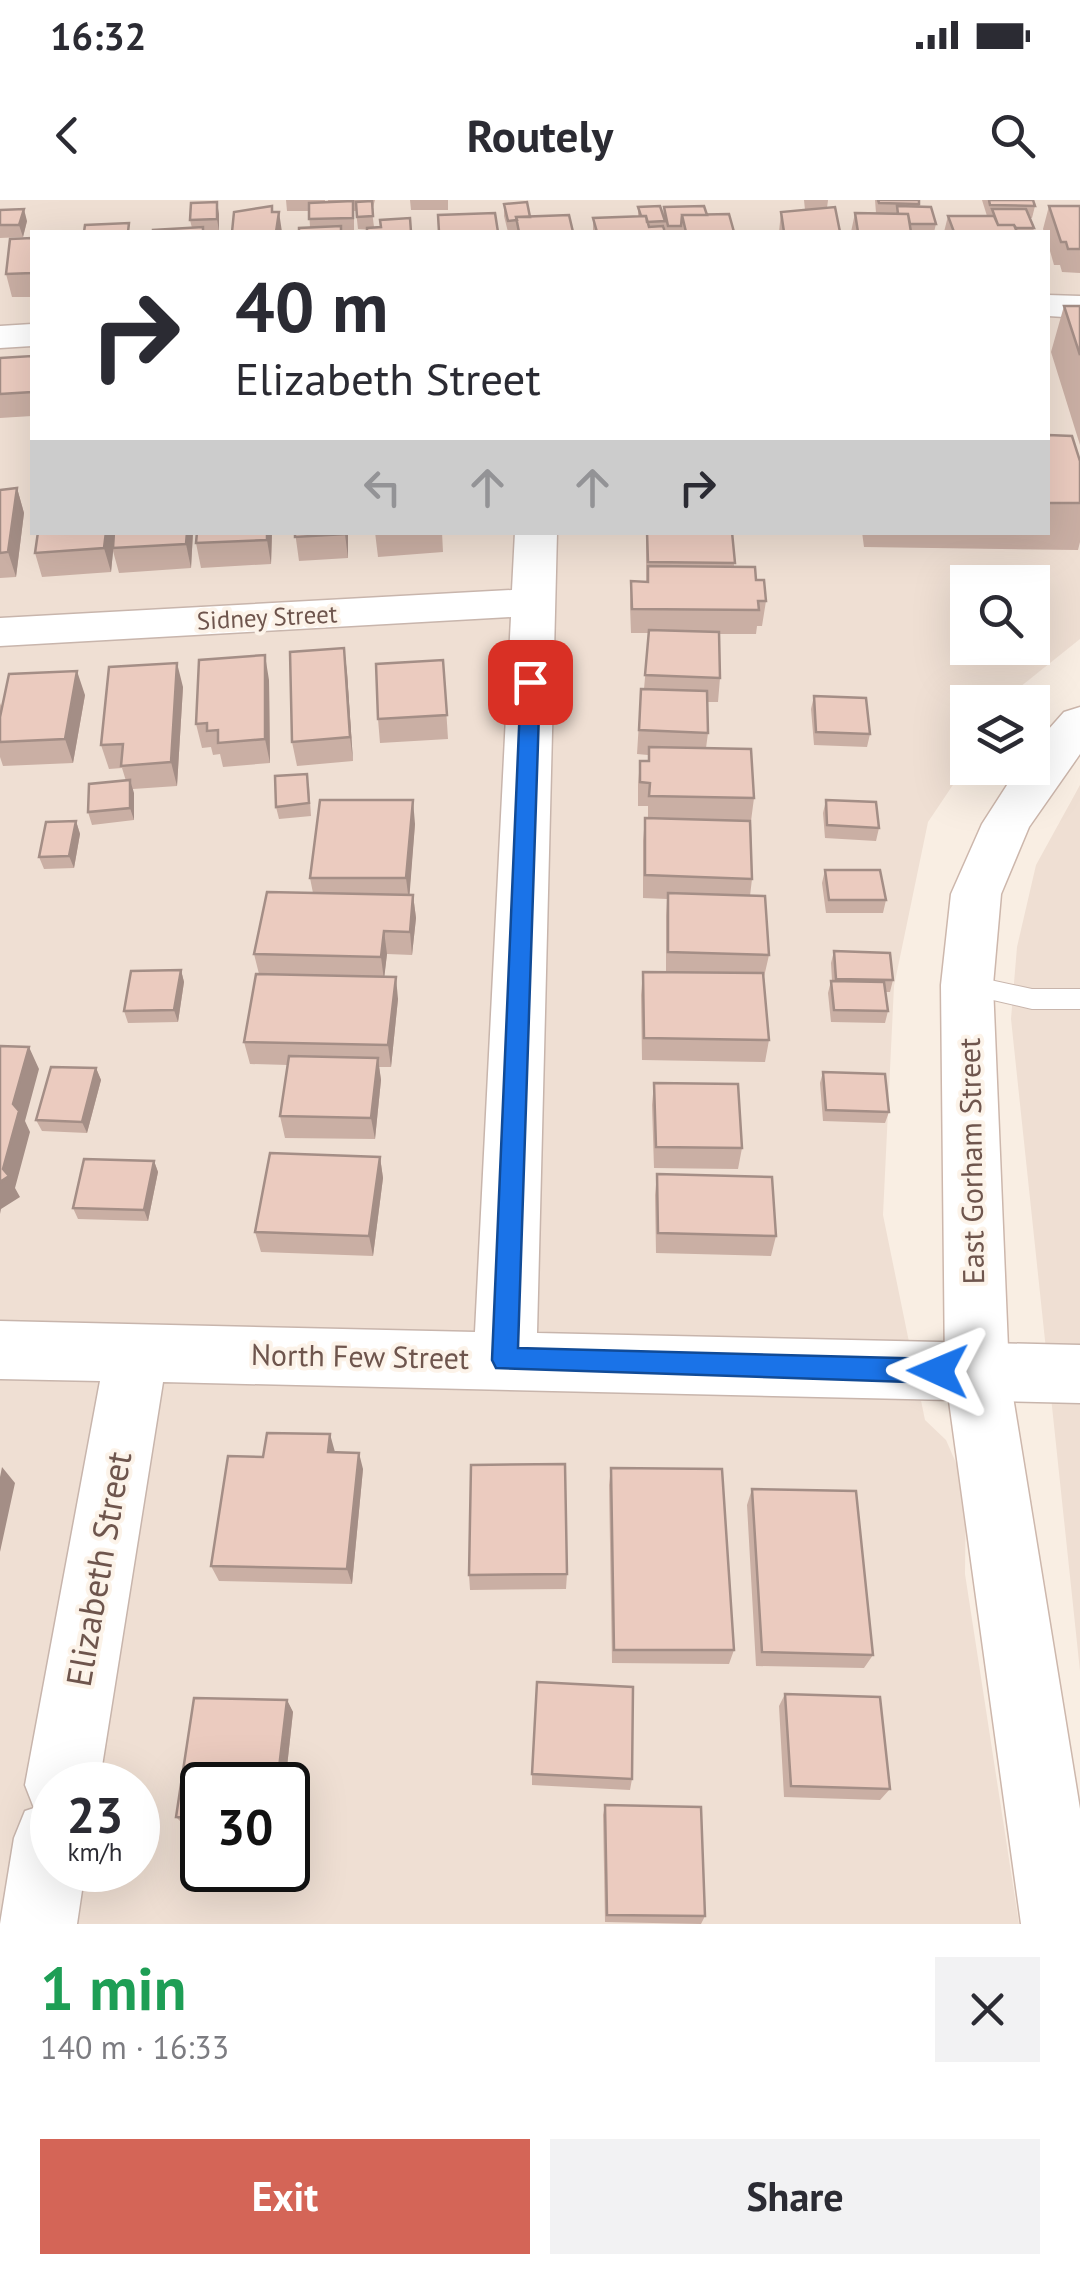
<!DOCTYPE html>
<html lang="en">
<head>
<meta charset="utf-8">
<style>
	:root { --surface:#fff; --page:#f2f2f3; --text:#2b2b33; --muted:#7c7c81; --accent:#d46557 }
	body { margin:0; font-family:"PT Sans",sans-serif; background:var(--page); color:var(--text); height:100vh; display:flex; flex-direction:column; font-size:38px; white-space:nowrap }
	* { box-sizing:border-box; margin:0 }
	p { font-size:32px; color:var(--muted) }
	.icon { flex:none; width:55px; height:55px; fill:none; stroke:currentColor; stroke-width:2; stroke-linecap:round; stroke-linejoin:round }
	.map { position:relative; height:1724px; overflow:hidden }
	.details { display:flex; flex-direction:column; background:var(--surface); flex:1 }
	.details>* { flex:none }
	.banner { position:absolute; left:30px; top:30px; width:1020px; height:305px; border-radius:0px; box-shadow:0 10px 40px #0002; background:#fff; color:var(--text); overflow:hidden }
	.tools { position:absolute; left:950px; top:365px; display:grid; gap:20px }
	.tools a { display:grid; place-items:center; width:100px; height:100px; border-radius:0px; background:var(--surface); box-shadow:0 10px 40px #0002; font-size:50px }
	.speed { position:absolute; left:30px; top:1562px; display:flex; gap:20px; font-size:50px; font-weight:700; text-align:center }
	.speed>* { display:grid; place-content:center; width:130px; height:130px; border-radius:50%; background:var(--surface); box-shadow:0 10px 40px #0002; line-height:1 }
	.speed small { font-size:25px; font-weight:400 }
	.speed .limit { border:5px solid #111; border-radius:15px; background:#fff; color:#111 }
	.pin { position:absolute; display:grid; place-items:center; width:85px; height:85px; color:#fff; margin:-42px; border-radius:20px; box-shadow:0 5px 15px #0006 }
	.me { position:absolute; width:110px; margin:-55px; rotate:271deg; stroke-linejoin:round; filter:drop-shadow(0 0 8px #0008) }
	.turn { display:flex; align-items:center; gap:35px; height:210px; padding:0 40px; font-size:45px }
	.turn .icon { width:130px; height:130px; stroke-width:2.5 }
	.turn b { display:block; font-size:70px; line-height:85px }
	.lanes { display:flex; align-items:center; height:95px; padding:0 40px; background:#0003; justify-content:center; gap:50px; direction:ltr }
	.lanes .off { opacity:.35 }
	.round { display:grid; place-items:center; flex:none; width:105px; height:105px; border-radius:0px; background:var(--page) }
	.summary { display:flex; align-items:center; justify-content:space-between; height:170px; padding:0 40px }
	h1 { font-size:60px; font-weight:800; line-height:75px; color:#1e9e55 }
	.primary-button { display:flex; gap:20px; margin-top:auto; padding:20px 40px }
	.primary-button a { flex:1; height:115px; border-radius:0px; background:var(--accent); color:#fff; font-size:40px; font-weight:800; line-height:115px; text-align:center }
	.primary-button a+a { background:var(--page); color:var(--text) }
	.status { display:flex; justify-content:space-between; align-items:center; height:70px; padding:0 50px; background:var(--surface); direction:ltr }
	.status svg { height:28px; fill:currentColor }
	header { display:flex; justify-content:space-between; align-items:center; height:130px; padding:0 40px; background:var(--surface); font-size:45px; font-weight:800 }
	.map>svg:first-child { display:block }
</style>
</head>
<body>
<div class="status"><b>16:32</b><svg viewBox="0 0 49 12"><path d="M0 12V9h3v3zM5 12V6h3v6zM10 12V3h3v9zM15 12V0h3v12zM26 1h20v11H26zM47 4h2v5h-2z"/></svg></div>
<header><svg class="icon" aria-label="back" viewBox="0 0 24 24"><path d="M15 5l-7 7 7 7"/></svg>Routely<svg class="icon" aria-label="search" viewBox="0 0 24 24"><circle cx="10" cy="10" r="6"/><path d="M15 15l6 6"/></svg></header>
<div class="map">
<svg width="1080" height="1724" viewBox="0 0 1080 1724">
	<rect width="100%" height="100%" fill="#f9eee3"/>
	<!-- residential -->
	<path fill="#efdfd3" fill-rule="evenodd" d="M 0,0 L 1080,0 L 1080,439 L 1020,487 L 1009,502 L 968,502 L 967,564 L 928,622 L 894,786 L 883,1015 L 925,1220 L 946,1240 L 966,1286 L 965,1374 L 1019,1724 L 0,1724 ZM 32,32 L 1048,32 L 1048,332 L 32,332 ZM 968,382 L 1032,382 L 1032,448 L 968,448 ZM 52,1585 L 138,1585 L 138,1670 L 52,1670 ZM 202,1585 L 288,1585 L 288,1670 L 202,1670 Z
		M 1080,585 L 1080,1471 L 1011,819 L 1017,747 L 1036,665 Z"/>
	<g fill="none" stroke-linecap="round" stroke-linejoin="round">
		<defs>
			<path id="service" d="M 967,775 L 1032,789 L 1080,789 L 1080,809 L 1032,809 L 958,792 L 954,785 Z"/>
			<path id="minor" d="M 515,332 L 557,332 L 537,1133 L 1080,1145 L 1080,1203 L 163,1182 L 99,1585 L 52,1585 L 52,1670 L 85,1670 L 77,1724 L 0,1724 L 14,1638 L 25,1611 L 34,1608 L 25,1585 L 100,1181 L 0,1179 L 0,1121 L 475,1132 L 511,417 L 0,446 L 0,418 L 512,390 Z"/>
			<path id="tertiary" d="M 1048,95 L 1080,96 L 1080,118 L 1048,116 Z
				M 32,124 L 32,146 L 0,148 L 0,126 Z"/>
			<path id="secondary" d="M 1080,507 L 1080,554 L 1029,627 L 1001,694 L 993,785 L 1009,1172 L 1080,1609 L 1080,1724 L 1021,1724 L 945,1172 L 941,785 L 951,694 L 982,624 L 1018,568 L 1032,568 L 1032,548 L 1064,512 Z"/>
		</defs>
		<!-- service casing -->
		<use href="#service" stroke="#c8b5ac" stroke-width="2"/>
		<!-- minor casing -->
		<use href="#minor" stroke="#c8b5ac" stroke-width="3"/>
		<!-- tertiary casing -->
		<use href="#tertiary" stroke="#c8b5ac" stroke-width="3"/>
		<!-- secondary casing -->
		<use href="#secondary" stroke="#cdb7ac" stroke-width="3"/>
		<!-- service -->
		<use href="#service" fill="#fff" fill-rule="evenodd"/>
		<!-- minor -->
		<use href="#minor" fill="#fff" fill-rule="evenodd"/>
		<!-- tertiary -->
		<use href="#tertiary" fill="#fff" fill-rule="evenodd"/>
		<!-- secondary -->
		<use href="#secondary" fill="#fff" fill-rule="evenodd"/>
	</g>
	<!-- wall -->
	<path fill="#caafa4" d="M 286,0 L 325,0 L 325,2 L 328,2 L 328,0 L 375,0 L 372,11 L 374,27 L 411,32 L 358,29 L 356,11 L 354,11 L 354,30 L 341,30 L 310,27 L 309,11 L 287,11 Z
		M 410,0 L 448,0 L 448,10 L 411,10 Z
		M 804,0 L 828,0 L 827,8 L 840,32 L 779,32 L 781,12 L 805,10 Z
		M 875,0 L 919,0 L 919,6 L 936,24 L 934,32 L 851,32 L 855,13 L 876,13 Z
		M 982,0 L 1033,0 L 1035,6 L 1032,18 L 1030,18 L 1034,28 L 1033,32 L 944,32 L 948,16 L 987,16 Z
		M 504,4 L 530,17 L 573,32 L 508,32 L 504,16 Z
		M 1049,6 L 1080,6 L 1080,73 L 1062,72 L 1060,65 L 1054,65 L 1048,44 L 1048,32 L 1044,32 L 1043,29 Z
		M 638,7 L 663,17 L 664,7 L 707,15 L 734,32 L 666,32 L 664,25 L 665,32 L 593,32 L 593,18 L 638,16 Z
		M 0,10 L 27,21 L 23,37 L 0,38 Z
		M 219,14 L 219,31 L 204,32 L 192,28 L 190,20 Z
		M 32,38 L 32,97 L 12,97 L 6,74 Z
		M 1064,106 L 1080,106 L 1080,245 L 1051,152 Z
		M 32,156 L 32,216 L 0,218 L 0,158 Z
		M 1048,235 L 1080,261 L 1080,342 L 1078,350 L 864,347 L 862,332 L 1048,332 Z
		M 17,288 L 24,313 L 16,377 L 0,378 L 0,290 Z
		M 193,332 L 191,368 L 119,373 L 113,351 L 111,372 L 42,377 L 35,353 Z
		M 272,332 L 271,364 L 201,368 L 196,343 Z
		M 295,332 L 348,332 L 348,358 L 299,361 Z
		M 375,332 L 442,332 L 443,352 L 378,357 Z
		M 646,332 L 732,332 L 734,366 L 756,380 L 766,401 L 762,426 L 757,426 L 756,434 L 719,434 L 720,478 L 718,502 L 707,502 L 708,533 L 706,548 L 754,598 L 751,621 L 752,679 L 750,696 L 769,755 L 764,777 L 769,840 L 765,862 L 642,860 L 641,795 L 643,772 L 666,772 L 666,716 L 667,699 L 643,698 L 643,641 L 645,618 L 648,618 L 648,606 L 638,606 L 638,585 L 640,561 L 648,561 L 648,555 L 637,554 L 641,489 L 644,489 L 649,433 L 631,433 L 630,406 L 631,381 L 646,382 Z
		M 443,460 L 448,539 L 380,543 L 378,519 Z
		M 347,472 L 353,561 L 297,566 L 292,542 Z
		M 269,480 L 270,563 L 223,567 L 220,554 L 213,555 L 211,547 L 202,548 L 196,524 Z
		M 183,487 L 177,586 L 133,589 L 134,620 L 92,625 L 88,612 L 126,581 L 122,568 L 109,569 L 101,545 Z
		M 85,495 L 73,563 L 3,566 L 0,557 L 0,503 L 2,508 Z
		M 814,496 L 870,534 L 867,547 L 814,545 L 811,509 Z
		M 309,586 L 311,616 L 279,619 L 276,607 Z
		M 826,600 L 879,628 L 876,641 L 825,638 L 823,613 Z
		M 76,621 L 80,634 L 74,668 L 44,669 L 39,657 Z
		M 415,624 L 409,695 L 413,695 L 416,718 L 412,755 L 387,754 L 384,777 L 398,799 L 391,867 L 379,867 L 381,880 L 375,939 L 285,938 L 280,916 L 288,865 L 250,864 L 244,842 L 259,774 L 254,754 L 313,693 L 310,678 Z
		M 825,670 L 886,700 L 883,713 L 826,713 L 822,683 Z
		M 834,751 L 893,780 L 890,792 L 886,792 L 888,811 L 885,823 L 831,822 L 828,793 L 831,781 L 832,781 L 831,763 Z
		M 181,770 L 184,782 L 178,822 L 128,823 L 124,811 Z
		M 96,868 L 101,880 L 87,933 L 42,931 L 36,920 Z
		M 823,872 L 889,912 L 885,923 L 823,921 L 820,883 Z
		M 654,883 L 742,948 L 738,969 L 654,968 L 652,905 Z
		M 380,957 L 383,978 L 373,1056 L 261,1052 L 255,1032 Z
		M 154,961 L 158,972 L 148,1021 L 78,1019 L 73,1008 Z
		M 657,974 L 776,1036 L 771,1056 L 656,1053 L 655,995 Z
		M 335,1252 L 363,1269 L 352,1384 L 219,1381 L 211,1366 L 263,1257 Z
		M 611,1268 L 734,1450 L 729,1464 L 612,1463 L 609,1285 Z
		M 752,1289 L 873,1455 L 864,1468 L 756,1466 L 747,1305 Z
		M 567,1374 L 566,1389 L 470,1390 L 469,1375 Z
		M 785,1494 L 890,1589 L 880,1600 L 784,1597 L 779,1506 Z
		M 194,1498 L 287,1500 L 293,1512 L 285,1585 L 202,1585 L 202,1627 L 186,1627 L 176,1617 Z
		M 532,1574 L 632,1579 L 630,1590 L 532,1585 Z
		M 605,1605 L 705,1716 L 701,1724 L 605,1722 L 603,1615 Z"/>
	<!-- shaded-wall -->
	<path fill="#a48e86" d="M 217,2 L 219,14 L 219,31 L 217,19 Z
		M 24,9 L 27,21 L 23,37 L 19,25 Z
		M 279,12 L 282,32 L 276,32 Z
		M 17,288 L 24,313 L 16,377 L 8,352 Z
		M 106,332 L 115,332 L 111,372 L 104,348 Z
		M 187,332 L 193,332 L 191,368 L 186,344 Z
		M 267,332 L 272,332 L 271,364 L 267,340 Z
		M 345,332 L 348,332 L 348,358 L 345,334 Z
		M 344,448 L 347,472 L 353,561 L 350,537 Z
		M 265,455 L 269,480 L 270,563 L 265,539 Z
		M 177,463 L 183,487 L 177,586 L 171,562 Z
		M 77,471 L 85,495 L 73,563 L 65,539 Z
		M 130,580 L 134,593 L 134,620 L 130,608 Z
		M 413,600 L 415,624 L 409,702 L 406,678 Z
		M 76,621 L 80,634 L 74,668 L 69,656 Z
		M 413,695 L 416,718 L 412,755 L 410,732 Z
		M 384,731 L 387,754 L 384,780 L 381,757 Z
		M 181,770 L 184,782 L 178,822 L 174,810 Z
		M 396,777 L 398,799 L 391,867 L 388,845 Z
		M 29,847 L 39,869 L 25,921 L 30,932 L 15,988 L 20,997 L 1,1009 L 0,1014 L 0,982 L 13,904 Z
		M 378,858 L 381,880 L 375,939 L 371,918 Z
		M 96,868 L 101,880 L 87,933 L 82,922 Z
		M 380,957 L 383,978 L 373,1056 L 369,1036 Z
		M 154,961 L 158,972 L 148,1021 L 144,1010 Z
		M 330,1234 L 335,1252 L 328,1252 Z
		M 359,1253 L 363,1269 L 352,1384 L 347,1369 Z
		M 2,1267 L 15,1283 L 0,1352 L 0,1277 Z
		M 287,1500 L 293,1512 L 285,1585 L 277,1585 Z"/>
	<!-- building -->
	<path fill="#ebcbbf" stroke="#a48e86" stroke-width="2.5" d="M 878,0 L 919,0 L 919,4 L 879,3 Z
		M 989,0 L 1033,0 L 1035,6 L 990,5 Z
		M 353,1 L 353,18 L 309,19 L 309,3 Z
		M 372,1 L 373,16 L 357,17 L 356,2 Z
		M 217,2 L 217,19 L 190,20 L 191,3 Z
		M 527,2 L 530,17 L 516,17 L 517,20 L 508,21 L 504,4 Z
		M 272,6 L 272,12 L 279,12 L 276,32 L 232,32 L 234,12 Z
		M 660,6 L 665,21 L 647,22 L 646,16 L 641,16 L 638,7 Z
		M 704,6 L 707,15 L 682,15 L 681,26 L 668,26 L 664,7 Z
		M 897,6 L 931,7 L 936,24 L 910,24 L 908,14 L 898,14 Z
		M 1049,6 L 1080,6 L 1080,49 L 1068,49 L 1066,42 L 1061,42 Z
		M 835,7 L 840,32 L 784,32 L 781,12 Z
		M 24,9 L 19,25 L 0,25 L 0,10 Z
		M 992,9 L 1026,9 L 1034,28 L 1016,28 L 1014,25 L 998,25 Z
		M 495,13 L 498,32 L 439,32 L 438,15 Z
		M 855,13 L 908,14 L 911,32 L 858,32 Z
		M 729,14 L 734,32 L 686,32 L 682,15 Z
		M 569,15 L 573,32 L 519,32 L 516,17 Z
		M 646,16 L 649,27 L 663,26 L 665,32 L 597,32 L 593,18 Z
		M 948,16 L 994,16 L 998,25 L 1014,25 L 1017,32 L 954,32 Z
		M 410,18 L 411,32 L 367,32 L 367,28 L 381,27 L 380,20 Z
		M 129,23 L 128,32 L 84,32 L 85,25 Z
		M 341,26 L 341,32 L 299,32 L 299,28 Z
		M 203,27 L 203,32 L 153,32 L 153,30 Z
		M 32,38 L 32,73 L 6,74 L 10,39 Z
		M 1064,106 L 1080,106 L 1080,155 Z
		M 32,156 L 32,192 L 0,194 L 0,158 Z
		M 1048,235 L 1072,236 L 1080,261 L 1080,303 L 1048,303 Z
		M 17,288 L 8,352 L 0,353 L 0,290 Z
		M 38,332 L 106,332 L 104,348 L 35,353 Z
		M 114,332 L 187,332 L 186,344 L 113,348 Z
		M 197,332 L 267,332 L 267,340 L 196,343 Z
		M 295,332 L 345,332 L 345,334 L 295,337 Z
		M 647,332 L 732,332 L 735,363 L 648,362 Z
		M 648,366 L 755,367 L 756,380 L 764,380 L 766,401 L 758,401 L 759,410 L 632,409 L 631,381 L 648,382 Z
		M 649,430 L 719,432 L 720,478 L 645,475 Z
		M 344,448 L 350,537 L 292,542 L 290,452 Z
		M 265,455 L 265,539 L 218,543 L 218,530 L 207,531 L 207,523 L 196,524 L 199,460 Z
		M 443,460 L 447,515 L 378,519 L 376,464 Z
		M 177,463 L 171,562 L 121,566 L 123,544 L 101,545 L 109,467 Z
		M 77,471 L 65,539 L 0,542 L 0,517 L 9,474 Z
		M 641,489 L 707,491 L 708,533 L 639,530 Z
		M 814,496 L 866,498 L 870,534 L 816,532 Z
		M 649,547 L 751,549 L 754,598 L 649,596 L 650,583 L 640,582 L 640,561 L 649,561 Z
		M 307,574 L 309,603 L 276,607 L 275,576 Z
		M 130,580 L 130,608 L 88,612 L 89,584 Z
		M 320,600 L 413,600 L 406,678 L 310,678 Z
		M 826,600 L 876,602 L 879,628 L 827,625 Z
		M 645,618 L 750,621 L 752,679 L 645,675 Z
		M 76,621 L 69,656 L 39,657 L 46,622 Z
		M 825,670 L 880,670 L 886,700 L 829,700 Z
		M 267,692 L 413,695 L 410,732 L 384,731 L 381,757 L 254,754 Z
		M 668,693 L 765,696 L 769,755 L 668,752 Z
		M 834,751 L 890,753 L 893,780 L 836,779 Z
		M 181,770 L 174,810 L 124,811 L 131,771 Z
		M 643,772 L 763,773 L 769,840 L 644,838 Z
		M 256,774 L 396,777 L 388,845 L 244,842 Z
		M 831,781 L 884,782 L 888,811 L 834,810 Z
		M 0,846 L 29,847 L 13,904 L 19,911 L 3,969 L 9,976 L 0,982 Z
		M 289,856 L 378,858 L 371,918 L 280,916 Z
		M 51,867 L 96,868 L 82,922 L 36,920 Z
		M 823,872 L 885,874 L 889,912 L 826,910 Z
		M 654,883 L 738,884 L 742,948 L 656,947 Z
		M 270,953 L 380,957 L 369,1036 L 255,1032 Z
		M 84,959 L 154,961 L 144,1010 L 73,1008 Z
		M 657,974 L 772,977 L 776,1036 L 658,1033 Z
		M 267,1233 L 330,1234 L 328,1252 L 359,1253 L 347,1369 L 211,1366 L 228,1256 L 263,1257 Z
		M 565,1264 L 567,1374 L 469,1375 L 471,1265 Z
		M 611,1268 L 722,1269 L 734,1450 L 614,1450 Z
		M 752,1289 L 856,1291 L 873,1455 L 762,1452 Z
		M 537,1482 L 633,1487 L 632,1579 L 532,1574 Z
		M 785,1494 L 880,1497 L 890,1589 L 791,1586 Z
		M 194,1498 L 287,1500 L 277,1585 L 202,1585 L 202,1618 L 176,1617 Z
		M 605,1605 L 701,1607 L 705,1716 L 607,1715 Z"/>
	<!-- route -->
	<path fill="#1a73e8" stroke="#114b97" stroke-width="2.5" d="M 530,476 L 540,482 L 518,1148 L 938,1159 L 947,1162 L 951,1171 L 947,1180 L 938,1183 L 496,1168 L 492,1160 L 521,482 Z"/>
	<g text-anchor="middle" stroke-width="8" stroke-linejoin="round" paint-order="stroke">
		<!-- far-street labels -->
		<g font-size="25" fill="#6e554d" stroke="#fcf3e9">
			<text transform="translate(267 417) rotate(-3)" y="9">Sidney Street</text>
		</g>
		<!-- street labels -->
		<g font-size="30" fill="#6e554d" stroke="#fcf3e9">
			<text transform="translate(972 961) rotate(-91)" y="10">East Gorham Street</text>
			<text transform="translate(360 1157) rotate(1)" y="10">North Few Street</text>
		</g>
		<!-- near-street labels -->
		<g font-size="35" fill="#6e554d" stroke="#fcf3e9">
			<text transform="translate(99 1369) rotate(-80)" y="12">Elizabeth Street</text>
		</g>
	</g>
</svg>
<div class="tools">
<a><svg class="icon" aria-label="search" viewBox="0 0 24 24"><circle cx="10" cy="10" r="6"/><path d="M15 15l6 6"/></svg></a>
<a><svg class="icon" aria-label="layers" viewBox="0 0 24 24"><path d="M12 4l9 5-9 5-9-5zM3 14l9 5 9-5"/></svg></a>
</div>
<div class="speed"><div>23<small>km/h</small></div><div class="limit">30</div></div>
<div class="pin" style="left:530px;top:482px;background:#d93025"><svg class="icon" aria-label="arrive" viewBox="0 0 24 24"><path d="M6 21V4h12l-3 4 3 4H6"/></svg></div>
<svg class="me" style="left:938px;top:1171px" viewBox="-20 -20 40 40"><path d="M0-17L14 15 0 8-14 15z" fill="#1a73e8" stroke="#fff" stroke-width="4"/></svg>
<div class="banner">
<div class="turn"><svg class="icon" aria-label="right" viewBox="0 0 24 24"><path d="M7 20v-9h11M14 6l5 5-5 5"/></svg><div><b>40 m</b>Elizabeth Street</div></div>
<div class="lanes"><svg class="icon off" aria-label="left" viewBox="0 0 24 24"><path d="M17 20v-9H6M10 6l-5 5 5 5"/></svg><svg class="icon off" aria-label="ahead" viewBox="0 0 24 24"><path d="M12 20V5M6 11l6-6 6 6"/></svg><svg class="icon off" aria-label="ahead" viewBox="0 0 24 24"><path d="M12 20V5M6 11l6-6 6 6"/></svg><svg class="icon" aria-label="right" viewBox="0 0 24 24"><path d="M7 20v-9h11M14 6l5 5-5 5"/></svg></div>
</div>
</div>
<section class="details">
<div class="summary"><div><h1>1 min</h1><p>140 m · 16:33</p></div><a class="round"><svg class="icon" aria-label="close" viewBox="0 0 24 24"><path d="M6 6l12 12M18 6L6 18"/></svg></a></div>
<div class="primary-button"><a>Exit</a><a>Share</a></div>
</section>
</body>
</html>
